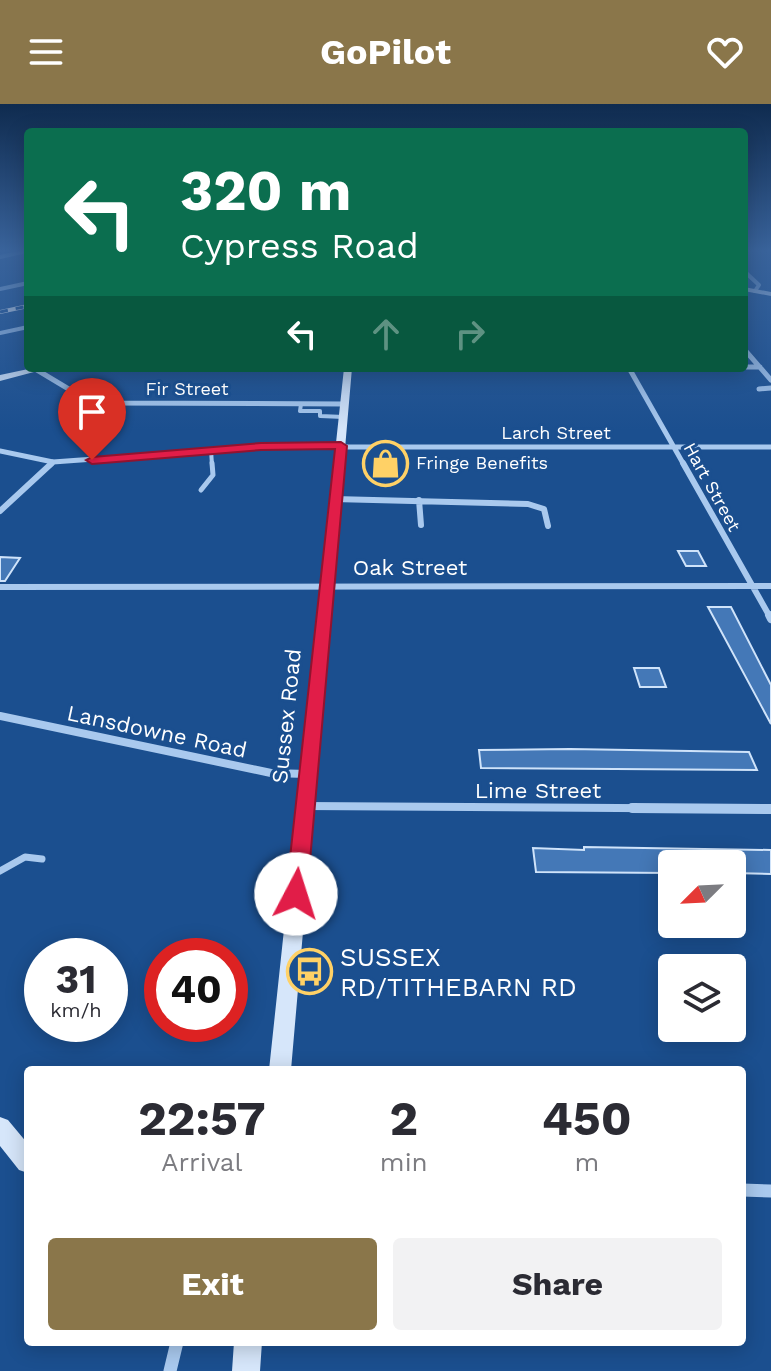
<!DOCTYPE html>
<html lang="en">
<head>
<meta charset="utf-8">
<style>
	:root { --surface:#fff; --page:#f2f2f3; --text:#2b2b33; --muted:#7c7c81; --accent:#8a764a }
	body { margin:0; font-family:"Work Sans",sans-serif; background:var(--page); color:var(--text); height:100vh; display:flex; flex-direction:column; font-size:30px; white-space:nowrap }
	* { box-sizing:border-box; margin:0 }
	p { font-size:26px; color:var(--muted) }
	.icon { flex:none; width:44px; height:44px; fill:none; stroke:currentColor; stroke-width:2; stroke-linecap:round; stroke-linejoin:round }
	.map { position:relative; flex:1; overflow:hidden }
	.sheet { position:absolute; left:24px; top:962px; width:722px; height:280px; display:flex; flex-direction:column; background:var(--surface); border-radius:8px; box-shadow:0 4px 20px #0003 }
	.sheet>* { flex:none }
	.guide { position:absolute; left:24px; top:24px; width:724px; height:244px; border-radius:8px; box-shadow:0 4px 20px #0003; background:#0b6e4f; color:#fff; overflow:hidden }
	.needle { width:52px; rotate:246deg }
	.buttons { position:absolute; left:658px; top:746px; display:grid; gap:16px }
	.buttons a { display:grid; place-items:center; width:88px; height:88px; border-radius:8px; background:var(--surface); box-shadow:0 4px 20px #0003; font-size:40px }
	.speed { position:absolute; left:24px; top:834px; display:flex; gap:16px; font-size:40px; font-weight:700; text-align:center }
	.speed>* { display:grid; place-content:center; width:104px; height:104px; border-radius:50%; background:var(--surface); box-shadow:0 4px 20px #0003; line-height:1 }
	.speed small { font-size:20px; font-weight:400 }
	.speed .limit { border:12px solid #d22; background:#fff; color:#111 }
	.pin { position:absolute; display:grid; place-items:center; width:68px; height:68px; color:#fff; margin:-82px -34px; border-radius:50% 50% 50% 0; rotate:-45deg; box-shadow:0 0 8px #0007 }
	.pin .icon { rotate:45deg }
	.me { position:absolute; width:88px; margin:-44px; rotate:5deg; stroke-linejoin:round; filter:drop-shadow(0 0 6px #0008) }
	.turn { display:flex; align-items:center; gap:28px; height:168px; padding:0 24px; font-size:36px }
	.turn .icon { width:104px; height:104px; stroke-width:2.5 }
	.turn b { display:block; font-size:56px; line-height:68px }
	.lanes { display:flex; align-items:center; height:76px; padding:0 24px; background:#0003; justify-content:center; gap:40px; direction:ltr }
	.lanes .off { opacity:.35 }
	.eta { display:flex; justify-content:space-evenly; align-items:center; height:136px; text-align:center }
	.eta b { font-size:48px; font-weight:700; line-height:56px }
	.action { display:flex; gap:16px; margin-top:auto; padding:16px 24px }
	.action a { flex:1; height:92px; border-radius:8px; background:var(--accent); color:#fff; font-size:32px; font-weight:700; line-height:92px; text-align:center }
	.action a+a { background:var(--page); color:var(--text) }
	header { display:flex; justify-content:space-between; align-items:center; height:104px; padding:0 24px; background:var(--accent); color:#fff; font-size:36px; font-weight:700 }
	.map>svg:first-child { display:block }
</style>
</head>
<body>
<header><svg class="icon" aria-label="menu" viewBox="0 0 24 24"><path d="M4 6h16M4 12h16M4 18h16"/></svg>GoPilot<svg class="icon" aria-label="heart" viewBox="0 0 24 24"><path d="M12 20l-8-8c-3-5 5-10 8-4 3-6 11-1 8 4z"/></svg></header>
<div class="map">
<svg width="771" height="1267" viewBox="0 0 771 1267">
	<rect width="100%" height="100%" fill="#1b4f8f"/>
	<!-- building -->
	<path fill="#4478b7" stroke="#cfe3fa" stroke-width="2" d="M 678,447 L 698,447 L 706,462 L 686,462 Z
		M 0,453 L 20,454 L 5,477 L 0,477 Z
		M 708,503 L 731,503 L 771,581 L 771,620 Z
		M 634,564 L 659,564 L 666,583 L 640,583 Z
		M 570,645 L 749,648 L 757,666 L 481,664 L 479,646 Z
		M 584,743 L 771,746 L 771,770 L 732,769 L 732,760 L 672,760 L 672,769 L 536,768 L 533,744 L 584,746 Z"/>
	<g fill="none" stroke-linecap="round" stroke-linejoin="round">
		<!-- lane-far2 -->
		<path stroke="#a9c9ee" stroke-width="4" d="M 301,300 L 300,307 L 320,307 L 320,312 L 344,313
			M 211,346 L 212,361"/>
		<!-- lane-far1 -->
		<path stroke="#a9c9ee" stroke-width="5" d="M 201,386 L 213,371 L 212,359"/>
		<!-- lane -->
		<path stroke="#a9c9ee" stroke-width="7" d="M 0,767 L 25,753 L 42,755"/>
		<!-- street-far5 -->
		<path stroke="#a9c9ee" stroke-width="4" d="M 0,153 L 22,148
			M 744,167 L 759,181 L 755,187
			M 0,185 L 28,179
			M 0,229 L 28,223"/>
		<!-- street-far4 -->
		<path stroke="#a9c9ee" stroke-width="5" d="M 744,245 L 771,276
			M 744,263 L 760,263
			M 629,264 L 684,361
			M 37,266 L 82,293 L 111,299 L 345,300
			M 759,285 L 771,284
			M 0,347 L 53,358 L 261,343 L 771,343
			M 50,361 L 53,358"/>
		<!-- street-far3 -->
		<path stroke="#a9c9ee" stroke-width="6" d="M 683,359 L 770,513
			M 334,395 L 528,400 L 544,405 L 548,422
			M 419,396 L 421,421
			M 0,407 L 52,359
			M 0,483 L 771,482"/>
		<!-- street-far2 -->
		<path stroke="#a9c9ee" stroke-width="8" d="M 769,511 L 771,515
			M 0,612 L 271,669 L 307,670
			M 304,702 L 771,705"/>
		<!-- street-far1 -->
		<path stroke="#a9c9ee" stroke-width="10" d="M 632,704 L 771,705"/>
		<!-- street -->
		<path stroke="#a9c9ee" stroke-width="13" d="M 742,1086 L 771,1087
			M 170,1267 L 177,1238"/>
		<!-- secondary -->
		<path fill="#d6e6fa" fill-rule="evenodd" d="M 744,183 L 771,188 L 771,192 L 744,187 Z
			M 33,264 L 49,264 L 0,277 L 0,271 Z
			M 344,264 L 352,264 L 291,966 L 269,966 Z
			M 0,1013 L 8,1016 L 28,1040 L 28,1069 L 19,1066 L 0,1042 Z
			M 234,1238 L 262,1238 L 260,1267 L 232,1267 Z"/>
		<defs>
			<path id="rail" d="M 0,208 L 28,202"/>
		</defs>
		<!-- rail casing -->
		<use href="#rail" stroke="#fff" stroke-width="4"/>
		<!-- rail -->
		<use href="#rail" stroke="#1b4f8f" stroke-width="3" stroke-dasharray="8" stroke-linecap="butt"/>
	</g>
	<!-- sky -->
	<linearGradient id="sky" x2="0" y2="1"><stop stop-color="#0f2b4f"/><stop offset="0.45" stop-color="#39639b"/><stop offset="1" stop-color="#39639b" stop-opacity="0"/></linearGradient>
	<rect width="771" height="326" fill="url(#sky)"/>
	<!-- route -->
	<path fill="#e11d48" stroke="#92132f" stroke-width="2" d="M 341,338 L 347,342 L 307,790 L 304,796 L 289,796 L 286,790 L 335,345 L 261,346 L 92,360 L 86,356 L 92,353 L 261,339 Z"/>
	<!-- icons -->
	<defs>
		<symbol id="shop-ring" viewBox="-11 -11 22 22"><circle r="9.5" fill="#1b4f8f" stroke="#ffd166" stroke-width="1.5"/><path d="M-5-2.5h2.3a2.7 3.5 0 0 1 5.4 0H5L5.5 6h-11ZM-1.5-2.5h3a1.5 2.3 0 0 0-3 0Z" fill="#ffd166"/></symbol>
		<symbol id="bus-ring" viewBox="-11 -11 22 22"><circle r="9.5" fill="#1b4f8f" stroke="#ffd166" stroke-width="1.5"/><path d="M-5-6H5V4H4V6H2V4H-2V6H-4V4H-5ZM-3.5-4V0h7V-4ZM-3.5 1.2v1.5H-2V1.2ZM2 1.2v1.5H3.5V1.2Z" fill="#ffd166"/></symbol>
	</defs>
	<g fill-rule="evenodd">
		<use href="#shop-ring" x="360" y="334" width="51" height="51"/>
		<use href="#bus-ring" x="284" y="842" width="51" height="51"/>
	</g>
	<g text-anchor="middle" stroke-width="6" stroke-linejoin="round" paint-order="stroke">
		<!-- far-street labels -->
		<g font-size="18" fill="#fff" stroke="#1b4f8f">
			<text x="187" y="291">Fir Street</text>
			<text x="556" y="335">Larch Street</text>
			<text transform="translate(712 383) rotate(61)" y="6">Hart Street</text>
		</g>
		<!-- far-poi labels -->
		<g font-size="18" fill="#fff" stroke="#1b4f8f" text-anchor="start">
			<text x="416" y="365">Fringe Benefits</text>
		</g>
		<!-- street labels -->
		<g font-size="22" fill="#fff" stroke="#1b4f8f">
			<text x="410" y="471">Oak Street</text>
			<text transform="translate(286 612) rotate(-84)" y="8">Sussex Road</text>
			<text transform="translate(157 627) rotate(12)" y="8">Lansdowne Road</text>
			<text x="538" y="694">Lime Street</text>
		</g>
		<!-- near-poi labels -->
		<g font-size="26" fill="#fff" stroke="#1b4f8f" text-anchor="start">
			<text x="340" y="862">SUSSEX<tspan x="340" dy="30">RD/TITHEBARN RD</tspan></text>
		</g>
	</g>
</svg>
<div class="buttons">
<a><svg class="needle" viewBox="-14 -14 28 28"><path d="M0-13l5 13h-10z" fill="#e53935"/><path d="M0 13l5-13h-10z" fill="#7c7c81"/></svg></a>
<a><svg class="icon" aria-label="layers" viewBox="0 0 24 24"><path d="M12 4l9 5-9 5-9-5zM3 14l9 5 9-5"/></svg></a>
</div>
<div class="speed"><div>31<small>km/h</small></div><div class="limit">40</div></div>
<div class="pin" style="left:92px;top:356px;background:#d93025"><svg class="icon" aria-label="arrive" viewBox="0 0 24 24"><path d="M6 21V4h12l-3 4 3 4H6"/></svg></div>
<svg class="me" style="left:296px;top:790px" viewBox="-20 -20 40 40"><circle r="19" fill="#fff"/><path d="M0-13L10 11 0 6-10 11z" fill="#e11d48"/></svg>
<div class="guide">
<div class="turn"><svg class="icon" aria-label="left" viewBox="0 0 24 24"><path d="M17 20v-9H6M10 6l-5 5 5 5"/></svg><div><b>320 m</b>Cypress Road</div></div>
<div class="lanes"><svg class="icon" aria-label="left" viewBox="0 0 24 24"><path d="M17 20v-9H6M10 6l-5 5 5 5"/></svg><svg class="icon off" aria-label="ahead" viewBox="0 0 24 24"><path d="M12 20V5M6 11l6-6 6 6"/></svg><svg class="icon off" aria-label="right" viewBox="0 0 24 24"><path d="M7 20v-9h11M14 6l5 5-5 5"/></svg></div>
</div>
<section class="sheet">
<div class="eta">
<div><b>22:57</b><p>Arrival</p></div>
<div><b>2</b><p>min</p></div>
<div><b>450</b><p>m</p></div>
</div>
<div class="action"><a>Exit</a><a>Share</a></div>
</section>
</div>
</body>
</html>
